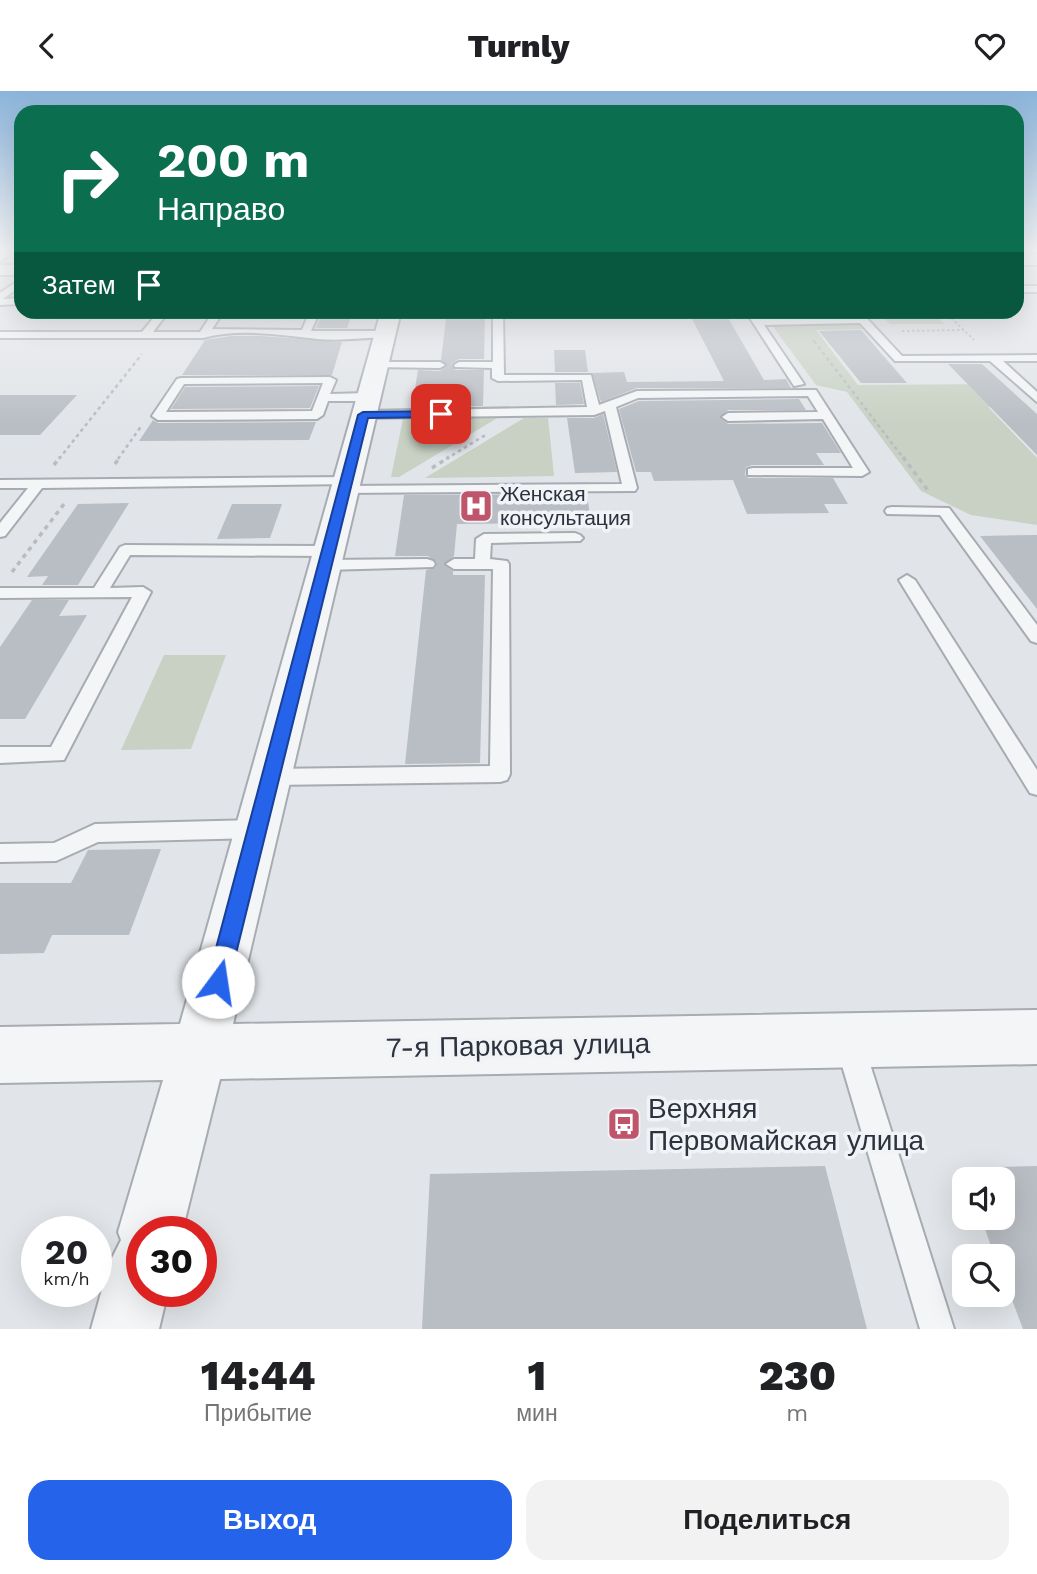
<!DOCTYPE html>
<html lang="ru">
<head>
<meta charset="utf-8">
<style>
	:root { --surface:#fff; --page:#f2f2f2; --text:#202124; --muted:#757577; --accent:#2563eb }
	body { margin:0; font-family:"Work Sans",sans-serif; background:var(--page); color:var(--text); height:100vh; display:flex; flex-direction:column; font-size:26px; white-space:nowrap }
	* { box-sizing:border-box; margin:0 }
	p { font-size:23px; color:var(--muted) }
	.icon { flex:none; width:38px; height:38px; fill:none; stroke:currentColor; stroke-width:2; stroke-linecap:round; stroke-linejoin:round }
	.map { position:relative; height:1238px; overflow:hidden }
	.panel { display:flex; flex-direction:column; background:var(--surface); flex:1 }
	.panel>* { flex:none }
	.banner { position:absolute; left:14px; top:14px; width:1010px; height:214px; border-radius:21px; box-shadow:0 7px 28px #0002; background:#0b6e4f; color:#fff; overflow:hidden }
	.buttons { position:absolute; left:952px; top:1076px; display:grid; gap:14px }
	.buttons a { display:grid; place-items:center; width:63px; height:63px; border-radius:14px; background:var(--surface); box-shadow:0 7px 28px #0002; font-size:35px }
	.speed { position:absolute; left:21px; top:1125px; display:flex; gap:14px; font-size:35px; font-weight:700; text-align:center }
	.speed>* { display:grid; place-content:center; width:91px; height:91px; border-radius:50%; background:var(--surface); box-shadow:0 7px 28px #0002; line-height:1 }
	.speed small { font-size:18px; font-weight:400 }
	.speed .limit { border:10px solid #d22; background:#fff; color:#111 }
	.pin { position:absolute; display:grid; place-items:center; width:60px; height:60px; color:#fff; margin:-30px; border-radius:14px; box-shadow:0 4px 10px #0006 }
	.me { position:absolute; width:77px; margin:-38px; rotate:14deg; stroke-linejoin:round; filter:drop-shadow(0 0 5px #0008) }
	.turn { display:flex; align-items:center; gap:24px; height:147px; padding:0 28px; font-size:32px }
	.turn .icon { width:91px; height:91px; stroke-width:2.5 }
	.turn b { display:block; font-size:49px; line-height:60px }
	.then { display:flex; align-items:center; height:66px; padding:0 28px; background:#0003; gap:14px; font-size:26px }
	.eta { display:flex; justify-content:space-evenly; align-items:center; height:119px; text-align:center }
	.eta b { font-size:42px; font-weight:800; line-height:49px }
	.primary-button { display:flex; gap:14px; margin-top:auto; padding:14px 28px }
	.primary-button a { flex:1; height:80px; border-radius:21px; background:var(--accent); color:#fff; font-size:28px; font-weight:800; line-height:80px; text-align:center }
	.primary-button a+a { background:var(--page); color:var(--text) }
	header { display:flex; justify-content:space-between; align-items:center; height:91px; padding:0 28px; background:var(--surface); font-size:32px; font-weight:800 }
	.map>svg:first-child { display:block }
</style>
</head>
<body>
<header><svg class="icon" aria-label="back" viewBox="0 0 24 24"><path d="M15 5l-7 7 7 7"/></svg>Turnly<svg class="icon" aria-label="heart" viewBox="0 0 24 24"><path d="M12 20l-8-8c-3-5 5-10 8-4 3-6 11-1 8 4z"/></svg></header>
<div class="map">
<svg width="1037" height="1238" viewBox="0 0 1037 1238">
	<rect width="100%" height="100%" fill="#e1e4e8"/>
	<!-- green -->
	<path fill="#c8d1c3" d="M 936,224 L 944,233 L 890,233 L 882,225 Z
		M 858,232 L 862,238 L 816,239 L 858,294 L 999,293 L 1023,315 L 988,316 L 1037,367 L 1037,434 L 971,424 L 921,400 L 847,301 L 816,294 L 771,233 Z
		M 499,326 L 399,386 L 391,386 L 403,328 Z
		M 524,327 L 548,327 L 554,385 L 425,387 Z
		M 164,564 L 226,564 L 191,658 L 121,659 Z"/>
	<!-- building -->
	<path fill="#b9bec4" d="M 323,220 L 353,220 L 347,237 L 316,237 Z
		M 447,220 L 485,220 L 484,268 L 459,268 L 451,273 L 455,279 L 484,279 L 483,315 L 412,316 L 418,279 L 440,280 L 447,275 L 441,269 Z
		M 688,220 L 724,220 L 764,289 L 786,288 L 791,297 L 637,297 L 601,311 L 592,282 L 624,281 L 627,291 L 724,290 Z
		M 861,239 L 907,292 L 861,292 L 819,240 Z
		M 260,245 L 342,251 L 332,284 L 182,284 L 205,249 L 232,245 Z
		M 554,259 L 585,259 L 588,281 L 555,281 Z
		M 948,273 L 982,273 L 1037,323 L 1037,364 Z
		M 555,292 L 580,292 L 584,313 L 556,314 Z
		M 319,295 L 310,317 L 171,318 L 185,296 Z
		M 0,304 L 77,304 L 40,344 L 0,344 Z
		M 799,308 L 806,319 L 728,319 L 720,327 L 728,333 L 822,332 L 841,362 L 816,362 L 824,374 L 752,374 L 746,376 L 745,384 L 748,387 L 833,387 L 848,413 L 824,413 L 829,422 L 747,423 L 733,389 L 654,390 L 651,381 L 636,381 L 619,318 L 639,310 Z
		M 603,323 L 617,381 L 575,382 L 567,327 L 594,327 Z
		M 153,329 L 158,332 L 316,331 L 309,349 L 139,350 Z
		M 587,403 L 591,432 L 457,433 L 454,465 L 444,474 L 453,480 L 453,484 L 485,484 L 480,672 L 405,673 L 426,479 L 435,477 L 437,472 L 428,465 L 395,465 L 404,404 Z
		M 129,412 L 78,494 L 42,494 L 48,485 L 27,486 L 78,413 Z
		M 232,413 L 282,413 L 270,447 L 217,448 Z
		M 1037,444 L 1037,518 L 980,445 Z
		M 32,509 L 69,509 L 59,525 L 87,524 L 25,628 L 0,628 L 0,556 Z
		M 161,758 L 129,844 L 52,844 L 44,862 L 0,863 L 0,792 L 71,792 L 88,759 Z
		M 825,1075 L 867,1238 L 422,1238 L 430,1083 Z
		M 1037,1075 L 1037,1238 L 1023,1238 L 1003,1185 L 1003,1166 L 995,1166 L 981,1127 L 1003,1127 L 1003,1088 L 966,1088 L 962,1077 Z"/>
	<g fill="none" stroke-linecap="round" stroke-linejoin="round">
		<defs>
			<path id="service" d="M 5,160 L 14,160 L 0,170 L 0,163 Z
				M 21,188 L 21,195 L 3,208 L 21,207 L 21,213 L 0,214 L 0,202 Z
				M 1017,195 L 1037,195 L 1037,201 L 1017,201 Z
				M 159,220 L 169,220 L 153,241 L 200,241 L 214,220 L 224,220 L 212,238 L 302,239 L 310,220 L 320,220 L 311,240 L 385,240 L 390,243 L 385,246 C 363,247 340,250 318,248 C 281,244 240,237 203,247 L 0,247 L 0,241 L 142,241 Z
				M 493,220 L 503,220 L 504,284 L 591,284 L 599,314 L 637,300 L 816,299 L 869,381 L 862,385 L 748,384 L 748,378 L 753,377 L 853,377 L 823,328 L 728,330 L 722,326 L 728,322 L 818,321 L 808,305 L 638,307 L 616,316 L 637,397 L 635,400 L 340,402 L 338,399 L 345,395 L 622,393 L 605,320 L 594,324 L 359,327 L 359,321 L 363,320 L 587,316 L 582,289 L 498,290 L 492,287 L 492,277 L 455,276 L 454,274 L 459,271 L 493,271 Z
				M 850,220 L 860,220 L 902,265 L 1037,264 L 1037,270 L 1003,270 L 1037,301 L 1037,311 L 990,270 L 895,270 L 860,232 L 764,234 L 804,293 L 794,295 L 748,224 L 756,222 L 761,228 L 854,226 Z
				M 377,271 L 440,271 L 445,274 L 440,277 L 373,276 L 372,274 Z
				M 330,286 L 336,289 L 330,303 L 368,302 L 374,306 L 368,310 L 328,310 L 323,324 L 317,328 L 158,329 L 152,325 L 177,288 L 181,287 ZM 323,292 L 312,320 L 166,321 L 184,293 Z
				M 347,386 L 352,387 L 352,393 L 42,397 L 5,445 L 0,446 L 0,432 L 28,397 L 0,397 L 0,389 Z
				M 892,416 L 949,417 L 1037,534 L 1037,552 L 1031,550 L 940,424 L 887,423 L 885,420 L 887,417 Z
				M 575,442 L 580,444 L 583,447 L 580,450 L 491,452 L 490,468 L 507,470 L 509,473 L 510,683 L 507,689 L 500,691 L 271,694 L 264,692 L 261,686 L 264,680 L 271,678 L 490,675 L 493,478 L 454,478 L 446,473 L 454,468 L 475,468 L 476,448 L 484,443 Z
				M 125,454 L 329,455 L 337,460 L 329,465 L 130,464 L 110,497 L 143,496 L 151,501 L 64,669 L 0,672 L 0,656 L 51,656 L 132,506 L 0,507 L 0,497 L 94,497 L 120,456 Z
				M 427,468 L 433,470 L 435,473 L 433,476 L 325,479 L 317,474 L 325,469 Z
				M 907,484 L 915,489 L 1037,679 L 1037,704 L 1030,702 L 899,489 Z
				M 257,729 L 265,732 L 268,738 L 265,744 L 257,747 L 98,751 L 56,770 L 0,771 L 0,753 L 54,752 L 95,733 Z
				M 849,937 L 859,941 L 863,951 L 954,1238 L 920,1238 L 835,951 L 839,941 Z"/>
			<path id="minor" d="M 1017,164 L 1037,164 L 1037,174 L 1017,174 Z
				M 0,174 L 21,174 L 21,184 L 0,184 Z
				M 381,220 L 401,220 L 233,933 L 1037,919 L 1037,973 L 220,988 L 182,1141 L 142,1141 L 142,1200 L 168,1200 L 159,1238 L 91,1238 L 109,1173 L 121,1149 L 118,1141 L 163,989 L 0,992 L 0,936 L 180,933 Z"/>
		</defs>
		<!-- service casing -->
		<use href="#service" stroke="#a7abb2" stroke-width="4"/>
		<!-- minor casing -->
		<use href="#minor" stroke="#a7abb2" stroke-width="4"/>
		<!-- path-far2 -->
		<path stroke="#b8bbc0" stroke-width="2" stroke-dasharray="2.5 2.5" stroke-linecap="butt" d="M 944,220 L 974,249
			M 902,240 L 964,239
			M 813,249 L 815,252"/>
		<!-- path-far1 -->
		<path stroke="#b8bbc0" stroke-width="2.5" stroke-dasharray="3.5 3.5" stroke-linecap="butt" d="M 814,250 L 904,368
			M 59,368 L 142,263
			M 118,368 L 142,334
			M 446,368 L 487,343"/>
		<!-- path -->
		<path stroke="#b8bbc0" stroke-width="3.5" stroke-dasharray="4.5 4.5" stroke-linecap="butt" d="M 903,366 L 929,401
			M 115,373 L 120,366
			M 54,374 L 60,366
			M 432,377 L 449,366
			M 12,481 L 64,413"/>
		<!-- service -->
		<use href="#service" fill="#f4f5f7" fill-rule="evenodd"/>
		<!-- minor -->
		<use href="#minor" fill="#f4f5f7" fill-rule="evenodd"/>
	</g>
	<!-- sky -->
	<linearGradient id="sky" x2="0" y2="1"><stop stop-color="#8bb4da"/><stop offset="0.48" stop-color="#f2f3f5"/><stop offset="1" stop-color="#f2f3f5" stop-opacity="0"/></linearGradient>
	<rect width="1037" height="333" fill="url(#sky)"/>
	<!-- route -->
	<path fill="#2563eb" stroke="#184099" stroke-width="2" d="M 441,320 L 444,321 L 444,326 L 368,327 L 229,891 L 225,898 L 218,901 L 210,898 L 207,891 L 358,324 L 363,321 Z"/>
	<!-- icons -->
	<defs>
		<symbol id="hospital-square" viewBox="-11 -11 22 22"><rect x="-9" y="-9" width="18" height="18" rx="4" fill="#bf556b" stroke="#f1f3f6"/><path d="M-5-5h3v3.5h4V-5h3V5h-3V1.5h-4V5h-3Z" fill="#fff"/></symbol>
		<symbol id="bus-square" viewBox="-11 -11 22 22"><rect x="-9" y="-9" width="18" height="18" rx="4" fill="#bf556b" stroke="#f1f3f6"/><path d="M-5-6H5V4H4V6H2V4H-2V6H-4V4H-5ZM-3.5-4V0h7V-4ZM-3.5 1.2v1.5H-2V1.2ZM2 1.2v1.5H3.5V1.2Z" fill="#fff"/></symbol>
	</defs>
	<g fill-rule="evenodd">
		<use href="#hospital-square" x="457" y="396" width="38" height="38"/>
		<use href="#bus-square" x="605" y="1014" width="38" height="38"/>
	</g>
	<g text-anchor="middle" stroke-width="7" stroke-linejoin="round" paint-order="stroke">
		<!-- far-poi labels -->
		<g font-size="21" fill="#2c333e" stroke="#f1f3f6" text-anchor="start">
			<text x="500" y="410">Женская<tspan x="500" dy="24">консультация</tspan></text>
		</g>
		<!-- near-street labels -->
		<g font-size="28" fill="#2c333e" stroke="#f1f3f6">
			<text transform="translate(518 954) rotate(-1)" y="10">7-я Парковая улица</text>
		</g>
		<!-- near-poi labels -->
		<g font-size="28" fill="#2c333e" stroke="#f1f3f6" text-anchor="start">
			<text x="648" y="1027">Верхняя<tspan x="648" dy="32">Первомайская улица</tspan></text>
		</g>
	</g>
</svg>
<div class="buttons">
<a><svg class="icon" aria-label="sound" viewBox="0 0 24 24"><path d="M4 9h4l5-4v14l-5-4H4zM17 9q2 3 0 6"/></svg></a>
<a><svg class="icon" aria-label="search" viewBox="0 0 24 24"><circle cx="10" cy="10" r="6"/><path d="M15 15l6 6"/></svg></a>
</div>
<div class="speed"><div>20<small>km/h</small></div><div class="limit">30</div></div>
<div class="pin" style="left:441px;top:323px;background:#d93025"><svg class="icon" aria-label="arrive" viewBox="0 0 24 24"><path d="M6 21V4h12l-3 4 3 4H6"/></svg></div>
<svg class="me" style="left:218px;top:891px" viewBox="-20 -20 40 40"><circle r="19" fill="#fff"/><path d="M0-13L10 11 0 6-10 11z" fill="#2563eb"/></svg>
<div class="banner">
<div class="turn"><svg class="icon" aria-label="right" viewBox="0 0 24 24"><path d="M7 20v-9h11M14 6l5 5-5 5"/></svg><div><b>200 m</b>Направо</div></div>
<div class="then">Затем<svg class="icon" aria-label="arrive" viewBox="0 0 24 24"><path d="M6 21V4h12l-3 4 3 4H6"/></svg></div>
</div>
</div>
<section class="panel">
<div class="eta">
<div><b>14:44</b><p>Прибытие</p></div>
<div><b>1</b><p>мин</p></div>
<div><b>230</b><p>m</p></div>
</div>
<div class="primary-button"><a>Выход</a><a>Поделиться</a></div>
</section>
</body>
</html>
